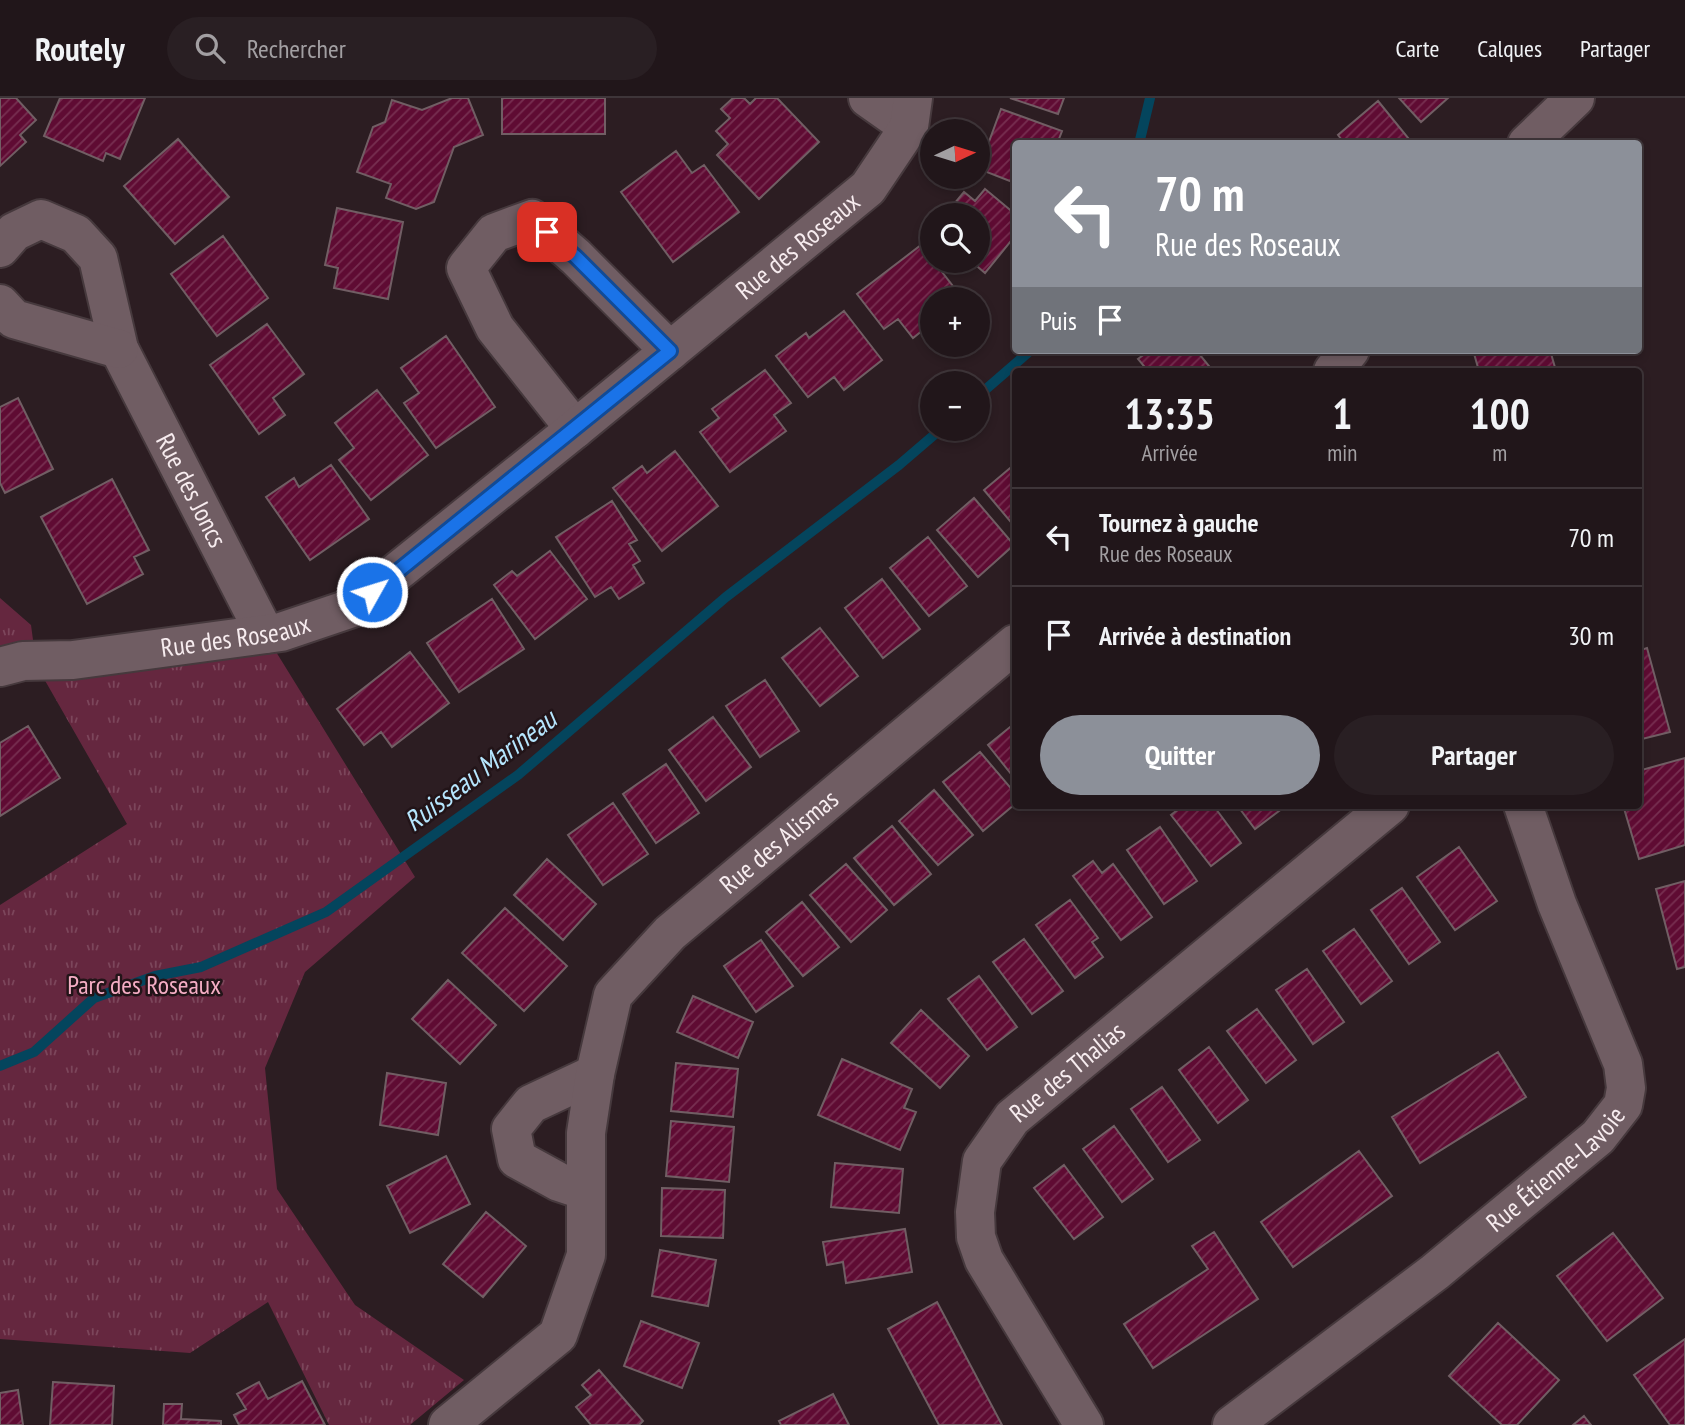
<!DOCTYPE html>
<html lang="fr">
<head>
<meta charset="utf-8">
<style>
	:root { --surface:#21161a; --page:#291f23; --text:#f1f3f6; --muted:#a29fa2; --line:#3e3539; --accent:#8c9099 }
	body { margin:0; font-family:"PT Sans Narrow",sans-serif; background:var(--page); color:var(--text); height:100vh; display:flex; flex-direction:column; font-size:26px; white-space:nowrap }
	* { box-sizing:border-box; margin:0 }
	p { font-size:23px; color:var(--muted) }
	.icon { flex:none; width:38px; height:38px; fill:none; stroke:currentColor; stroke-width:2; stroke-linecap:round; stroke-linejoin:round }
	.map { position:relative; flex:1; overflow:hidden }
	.panel { position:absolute; left:1012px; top:270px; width:630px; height:441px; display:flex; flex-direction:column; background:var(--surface); border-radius:7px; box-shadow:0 4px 10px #0003,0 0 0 2px var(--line) }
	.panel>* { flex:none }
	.guide { position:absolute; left:1012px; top:42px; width:630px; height:214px; border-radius:7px; box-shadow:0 4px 10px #0003,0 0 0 2px var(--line); background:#8c9099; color:#fff; overflow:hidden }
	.needle { width:46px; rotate:86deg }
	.fabs { position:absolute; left:920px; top:21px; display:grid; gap:14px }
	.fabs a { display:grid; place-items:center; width:70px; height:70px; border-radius:50%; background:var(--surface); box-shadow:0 4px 10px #0003,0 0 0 2px var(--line); font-size:35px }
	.pin { position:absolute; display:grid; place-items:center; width:60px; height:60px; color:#fff; margin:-30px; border-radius:14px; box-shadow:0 4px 10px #0006 }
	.me { position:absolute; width:77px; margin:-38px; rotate:51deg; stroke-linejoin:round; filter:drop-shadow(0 0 5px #0008) }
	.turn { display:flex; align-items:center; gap:24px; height:147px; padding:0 28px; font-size:32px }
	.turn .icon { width:91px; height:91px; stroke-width:2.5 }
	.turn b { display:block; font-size:49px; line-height:60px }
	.then { display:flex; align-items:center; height:66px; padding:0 28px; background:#0003; gap:14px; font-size:26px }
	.eta { display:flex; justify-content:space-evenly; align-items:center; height:119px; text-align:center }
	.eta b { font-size:42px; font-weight:700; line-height:49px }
	.cta { display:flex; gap:14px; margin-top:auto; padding:14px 28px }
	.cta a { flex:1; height:80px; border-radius:42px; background:var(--accent); color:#fff; font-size:28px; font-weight:700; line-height:80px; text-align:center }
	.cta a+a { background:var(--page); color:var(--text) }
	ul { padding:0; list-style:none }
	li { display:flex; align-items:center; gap:21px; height:98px; padding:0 28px; border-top:2px solid var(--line) }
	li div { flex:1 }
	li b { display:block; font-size:26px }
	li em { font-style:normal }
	header { display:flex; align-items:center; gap:42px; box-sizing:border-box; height:98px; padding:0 35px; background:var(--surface); border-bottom:2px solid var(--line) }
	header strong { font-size:33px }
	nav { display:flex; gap:38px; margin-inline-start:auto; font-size:24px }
	.search { width:490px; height:63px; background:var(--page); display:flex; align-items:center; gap:18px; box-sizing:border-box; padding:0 24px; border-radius:38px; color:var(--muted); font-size:26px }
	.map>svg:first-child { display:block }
</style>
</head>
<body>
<header>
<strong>Routely</strong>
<div class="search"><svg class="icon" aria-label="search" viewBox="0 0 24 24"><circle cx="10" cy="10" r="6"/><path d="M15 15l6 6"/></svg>Rechercher</div>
<nav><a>Carte</a><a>Calques</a><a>Partager</a></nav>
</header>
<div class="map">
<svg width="1685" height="1327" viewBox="0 0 1685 1327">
	<defs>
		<pattern id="park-tufts" width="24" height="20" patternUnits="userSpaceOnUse" patternTransform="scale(1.75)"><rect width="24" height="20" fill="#65273f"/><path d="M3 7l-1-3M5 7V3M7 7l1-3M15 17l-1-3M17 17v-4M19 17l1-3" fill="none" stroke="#7c465b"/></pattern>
		<pattern id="building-hatch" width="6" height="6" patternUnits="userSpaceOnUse" patternTransform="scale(1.75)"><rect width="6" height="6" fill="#5f0b33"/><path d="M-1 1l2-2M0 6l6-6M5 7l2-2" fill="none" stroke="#772f51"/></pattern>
	</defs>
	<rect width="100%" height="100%" fill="#2c1d22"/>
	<!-- park -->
	<path fill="url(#park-tufts)" d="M 0,500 L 31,527 L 33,542 L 0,548 Z
		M 265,536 L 415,779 L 305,874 L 265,970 L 277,1091 L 355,1207 L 464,1282 L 410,1327 L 329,1327 L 268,1204 L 190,1255 L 0,1241 L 0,807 L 127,726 L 35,565 Z"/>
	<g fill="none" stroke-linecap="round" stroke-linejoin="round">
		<!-- stream -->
		<path stroke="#04455d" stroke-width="10" d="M 1139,46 L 1150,0
			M 978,298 L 1031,252
			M 0,968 L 34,954 L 94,900 L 155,878 L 201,869 L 326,814 L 518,677 L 726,499 L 899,367 L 941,331"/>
	</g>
	<!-- building -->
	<path fill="url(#building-hatch)" stroke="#715e64" stroke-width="2" d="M 0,0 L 16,0 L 36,22 L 20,37 L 26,44 L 0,68 Z
		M 60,0 L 145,0 L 120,61 L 106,55 L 103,63 L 44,38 Z
		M 452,0 L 468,0 L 483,37 L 454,49 L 434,104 L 416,111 L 386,100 L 391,86 L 357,74 L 373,29 L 385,24 L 392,2 L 422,12 Z
		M 502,0 L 605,0 L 605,36 L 502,36 Z
		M 733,0 L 744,0 L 750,6 L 756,0 L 777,0 L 819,44 L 759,101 L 717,57 L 728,46 L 716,33 L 730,20 L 721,11 Z
		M 1010,0 L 1064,0 L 1058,16 Z
		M 1399,0 L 1448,0 L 1421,24 Z
		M 1378,3 L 1413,46 L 1345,46 L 1338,37 Z
		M 1001,11 L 1062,33 L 1057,46 L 1015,46 L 1015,85 L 979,71 Z
		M 178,41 L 229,99 L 175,146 L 124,88 Z
		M 676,53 L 692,75 L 704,67 L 739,114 L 673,164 L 621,94 Z
		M 985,91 L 1015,116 L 1015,138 L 985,175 L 971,163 L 978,163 L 978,117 L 945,117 L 964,94 L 975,103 Z
		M 337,110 L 403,124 L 388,201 L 334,190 L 338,170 L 325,167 Z
		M 223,138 L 268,200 L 217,238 L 171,176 Z
		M 921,147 L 963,201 L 933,201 L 933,224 L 913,240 L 898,221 L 884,231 L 857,196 Z
		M 844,213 L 882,262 L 844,292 L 834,279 L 808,299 L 776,258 L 806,235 L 809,240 Z
		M 267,226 L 304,276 L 273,300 L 285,317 L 259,336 L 210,267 Z
		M 446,238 L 495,309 L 436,350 L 404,305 L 419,295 L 401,270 Z
		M 1150,252 L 1196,252 L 1213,273 L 1148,273 L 1138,261 Z
		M 1473,252 L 1550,252 L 1556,273 L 1479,273 Z
		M 765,272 L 791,305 L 774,317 L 786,333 L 730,374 L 700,334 L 719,320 L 712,311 Z
		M 377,292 L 428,357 L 371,402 L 339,362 L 354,350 L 335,325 Z
		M 18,300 L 53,371 L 5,395 L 0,385 L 0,309 Z
		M 675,353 L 718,408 L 662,453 L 613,390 L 642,368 L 647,375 Z
		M 1015,366 L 1015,429 L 984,392 Z
		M 331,367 L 369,421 L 310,462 L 266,399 L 294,380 L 299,389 Z
		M 112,381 L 149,452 L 134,459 L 143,476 L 87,506 L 41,419 Z
		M 974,400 L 1014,447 L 978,479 L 937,432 Z
		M 612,403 L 637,442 L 629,446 L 640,463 L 633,467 L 644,485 L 619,501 L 611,489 L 595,499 L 556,439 Z
		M 928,439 L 967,488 L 929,518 L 890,470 Z
		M 550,453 L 587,501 L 535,541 L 494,487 L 512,473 L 517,478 Z
		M 882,481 L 920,531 L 883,560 L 845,510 Z
		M 492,501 L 524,551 L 459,594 L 427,545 Z
		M 820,530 L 858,578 L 820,608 L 782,560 Z
		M 1647,550 L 1670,634 L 1638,642 L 1638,553 Z
		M 410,554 L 449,605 L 392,649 L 381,634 L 364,647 L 337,611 Z
		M 765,582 L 799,633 L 760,659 L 726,608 Z
		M 713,619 L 751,669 L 706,703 L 669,652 Z
		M 1015,625 L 1015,681 L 988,647 Z
		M 28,628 L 60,680 L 0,718 L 0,645 Z
		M 980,654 L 1015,695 L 1015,706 L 983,733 L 943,684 Z
		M 1685,660 L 1685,747 L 1639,761 L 1623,707 L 1638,707 L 1638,673 Z
		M 666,666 L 699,715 L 656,745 L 623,696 Z
		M 934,692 L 973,737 L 938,767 L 899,723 Z
		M 613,705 L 648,756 L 603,787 L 568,737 Z
		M 1184,707 L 1213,707 L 1241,745 L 1211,768 L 1171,717 Z
		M 1237,707 L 1287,707 L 1255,731 Z
		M 892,728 L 931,776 L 894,807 L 854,760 Z
		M 1160,729 L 1197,783 L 1164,806 L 1127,752 Z
		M 1459,749 L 1497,803 L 1455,832 L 1417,779 Z
		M 547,761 L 596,806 L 563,842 L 514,797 Z
		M 1093,763 L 1102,775 L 1113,766 L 1152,819 L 1121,842 L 1073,778 Z
		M 846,766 L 887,812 L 851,844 L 810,797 Z
		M 1685,783 L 1685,869 L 1677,871 L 1656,791 Z
		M 1402,790 L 1440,844 L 1409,866 L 1371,812 Z
		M 1070,802 L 1098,840 L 1092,844 L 1103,859 L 1075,880 L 1036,827 Z
		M 802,804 L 839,849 L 803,878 L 766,834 Z
		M 505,810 L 567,868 L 524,913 L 462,855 Z
		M 1354,831 L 1392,883 L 1361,906 L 1323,853 Z
		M 1024,841 L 1063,893 L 1032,916 L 993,864 Z
		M 761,842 L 793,888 L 756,914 L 724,868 Z
		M 1307,871 L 1344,924 L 1313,946 L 1276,892 Z
		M 979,878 L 1017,929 L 987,952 L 948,901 Z
		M 448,882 L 496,927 L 460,966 L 412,921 Z
		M 693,898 L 753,924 L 738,960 L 677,934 Z
		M 1257,911 L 1296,962 L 1266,985 L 1227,933 Z
		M 921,912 L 969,958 L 940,990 L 891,945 Z
		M 1209,949 L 1248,1002 L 1218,1025 L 1179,972 Z
		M 1498,954 L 1526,999 L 1420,1065 L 1392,1019 Z
		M 842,961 L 912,991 L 904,1010 L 916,1014 L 900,1052 L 818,1017 Z
		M 676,965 L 738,971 L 733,1019 L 671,1013 Z
		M 387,975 L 446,985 L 438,1037 L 380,1027 Z
		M 1162,989 L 1200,1042 L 1168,1064 L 1131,1011 Z
		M 671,1023 L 734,1029 L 729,1084 L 666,1078 Z
		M 1114,1028 L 1153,1081 L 1122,1104 L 1083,1051 Z
		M 1359,1053 L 1392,1098 L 1293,1169 L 1261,1124 Z
		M 446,1058 L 470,1106 L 410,1135 L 387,1088 Z
		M 835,1065 L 903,1071 L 899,1115 L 831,1109 Z
		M 1064,1067 L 1103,1119 L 1074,1141 L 1034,1090 Z
		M 662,1090 L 725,1092 L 723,1140 L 661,1138 Z
		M 486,1114 L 526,1148 L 483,1199 L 443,1166 Z
		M 905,1131 L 912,1174 L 846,1185 L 843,1164 L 827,1167 L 823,1144 Z
		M 1214,1134 L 1258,1201 L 1153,1270 L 1124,1226 L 1208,1171 L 1192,1148 Z
		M 1613,1135 L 1663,1200 L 1607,1243 L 1557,1178 Z
		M 660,1152 L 716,1162 L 708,1208 L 652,1198 Z
		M 937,1204 L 1002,1327 L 939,1327 L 888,1231 Z
		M 641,1223 L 699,1245 L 682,1290 L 624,1268 Z
		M 1498,1225 L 1559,1282 L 1517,1327 L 1502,1327 L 1449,1278 Z
		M 1685,1241 L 1685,1327 L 1670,1327 L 1634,1277 Z
		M 599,1272 L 643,1323 L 639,1327 L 591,1327 L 576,1309 L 591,1297 L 582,1287 Z
		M 302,1283 L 325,1327 L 239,1327 L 234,1317 L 246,1311 L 237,1296 L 259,1284 L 268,1301 Z
		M 53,1284 L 114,1288 L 112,1327 L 50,1327 Z
		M 18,1292 L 23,1327 L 0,1327 L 0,1295 Z
		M 833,1296 L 849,1327 L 781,1327 L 779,1323 Z
		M 164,1306 L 182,1306 L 181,1321 L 221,1323 L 221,1327 L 163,1327 Z
		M 1584,1318 L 1591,1327 L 1573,1327 Z"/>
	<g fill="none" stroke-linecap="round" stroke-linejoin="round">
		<defs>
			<g id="minor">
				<path d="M 868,0 L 909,29"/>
				<path d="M 1527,46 L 1575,0"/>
				<path id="s1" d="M 0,150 L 14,134 L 41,121 L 76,136 L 98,160 L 119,251 L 265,536"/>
				<path d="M 0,206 L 14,221 L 119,251"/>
				<path d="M 1333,273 L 1350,252"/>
				<path d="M 575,331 L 495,230 L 466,170 L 494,135 L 532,121 L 576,159 L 670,253"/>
				<path id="s2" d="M 0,569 L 23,563 L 73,562 L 281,534 L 352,510 L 575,331 L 868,90 L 909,29 L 913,0"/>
				<path d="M 586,1093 L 559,1084 L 517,1061 L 511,1031 L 531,1006 L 595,976"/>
				<path id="s3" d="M 448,1327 L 558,1237 L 586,1157 L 586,1035 L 595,976 L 613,897 L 670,835 L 1015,546"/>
				<path id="s4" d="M 1084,1327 L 984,1162 L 976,1139 L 975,1114 L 982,1063 L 1012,1020 L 1390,707"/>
				<path id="s5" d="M 1232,1327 L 1435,1174 L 1598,1039 L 1623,1007 L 1626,990 L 1623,966 L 1557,806 L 1523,707"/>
			</g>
		</defs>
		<!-- minor casing -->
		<use href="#minor" stroke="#46393d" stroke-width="42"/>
		<!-- minor -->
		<use href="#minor" stroke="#705d63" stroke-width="38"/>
	</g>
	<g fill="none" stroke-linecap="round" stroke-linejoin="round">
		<defs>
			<path id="route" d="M 372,494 L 670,253 L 576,159 L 547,134"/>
		</defs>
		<!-- route casing -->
		<use href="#route" stroke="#114b97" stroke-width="18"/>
		<!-- route -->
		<use href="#route" stroke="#1a73e8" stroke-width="12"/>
	</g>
	<g text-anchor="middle" stroke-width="5" stroke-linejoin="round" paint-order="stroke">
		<!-- street labels -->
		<g font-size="26" fill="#f7ecef" stroke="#221418">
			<text dy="9" stroke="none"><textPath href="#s2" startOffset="933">Rue des Roseaux</textPath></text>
			<text dy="9" stroke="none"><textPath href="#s1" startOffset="374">Rue des Joncs</textPath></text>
			<text dy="9" stroke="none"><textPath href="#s2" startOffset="238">Rue des Roseaux</textPath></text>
			<text dy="9" stroke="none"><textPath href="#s3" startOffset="716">Rue des Alismas</textPath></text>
			<text dy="9" stroke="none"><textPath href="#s4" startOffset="418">Rue des Thalias</textPath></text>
			<text dy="9" stroke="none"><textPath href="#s5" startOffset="413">Rue Étienne-Lavoie</textPath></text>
		</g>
		<!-- park labels -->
		<g font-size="26" fill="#f5adc4" stroke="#221418">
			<text x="144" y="896">Parc des Roseaux</text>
		</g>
		<!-- water labels -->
		<g font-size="28" font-style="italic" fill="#b6e6fe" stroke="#221418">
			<text transform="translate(480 672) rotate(-37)" y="10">Ruisseau Marineau</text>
		</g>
	</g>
</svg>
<div class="fabs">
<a><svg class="needle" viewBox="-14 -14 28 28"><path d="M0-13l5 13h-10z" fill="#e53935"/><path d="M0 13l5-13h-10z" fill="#a29fa2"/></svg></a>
<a><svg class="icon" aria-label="search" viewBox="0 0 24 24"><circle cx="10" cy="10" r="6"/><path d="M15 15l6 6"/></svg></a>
<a>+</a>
<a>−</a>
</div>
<div class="pin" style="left:547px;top:134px;background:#d93025"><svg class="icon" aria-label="arrive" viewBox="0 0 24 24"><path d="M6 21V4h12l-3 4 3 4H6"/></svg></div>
<svg class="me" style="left:372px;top:494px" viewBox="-20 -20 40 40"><circle r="17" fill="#1a73e8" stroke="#fff" stroke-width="3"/><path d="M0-11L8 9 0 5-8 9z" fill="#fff"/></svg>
<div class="guide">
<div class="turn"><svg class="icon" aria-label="left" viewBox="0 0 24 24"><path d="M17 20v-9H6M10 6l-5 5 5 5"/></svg><div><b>70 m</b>Rue des Roseaux</div></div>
<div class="then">Puis<svg class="icon" aria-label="arrive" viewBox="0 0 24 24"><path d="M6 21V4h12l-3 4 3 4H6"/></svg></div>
</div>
<section class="panel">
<div class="eta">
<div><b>13:35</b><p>Arrivée</p></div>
<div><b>1</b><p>min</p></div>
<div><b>100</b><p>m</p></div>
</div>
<ul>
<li><svg class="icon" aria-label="left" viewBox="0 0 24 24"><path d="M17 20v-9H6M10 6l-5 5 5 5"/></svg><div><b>Tournez à gauche</b><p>Rue des Roseaux</p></div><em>70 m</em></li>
<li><svg class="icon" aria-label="arrive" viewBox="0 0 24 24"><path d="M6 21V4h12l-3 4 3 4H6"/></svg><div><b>Arrivée à destination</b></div><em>30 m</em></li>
</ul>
<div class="cta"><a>Quitter</a><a>Partager</a></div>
</section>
</div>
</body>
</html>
